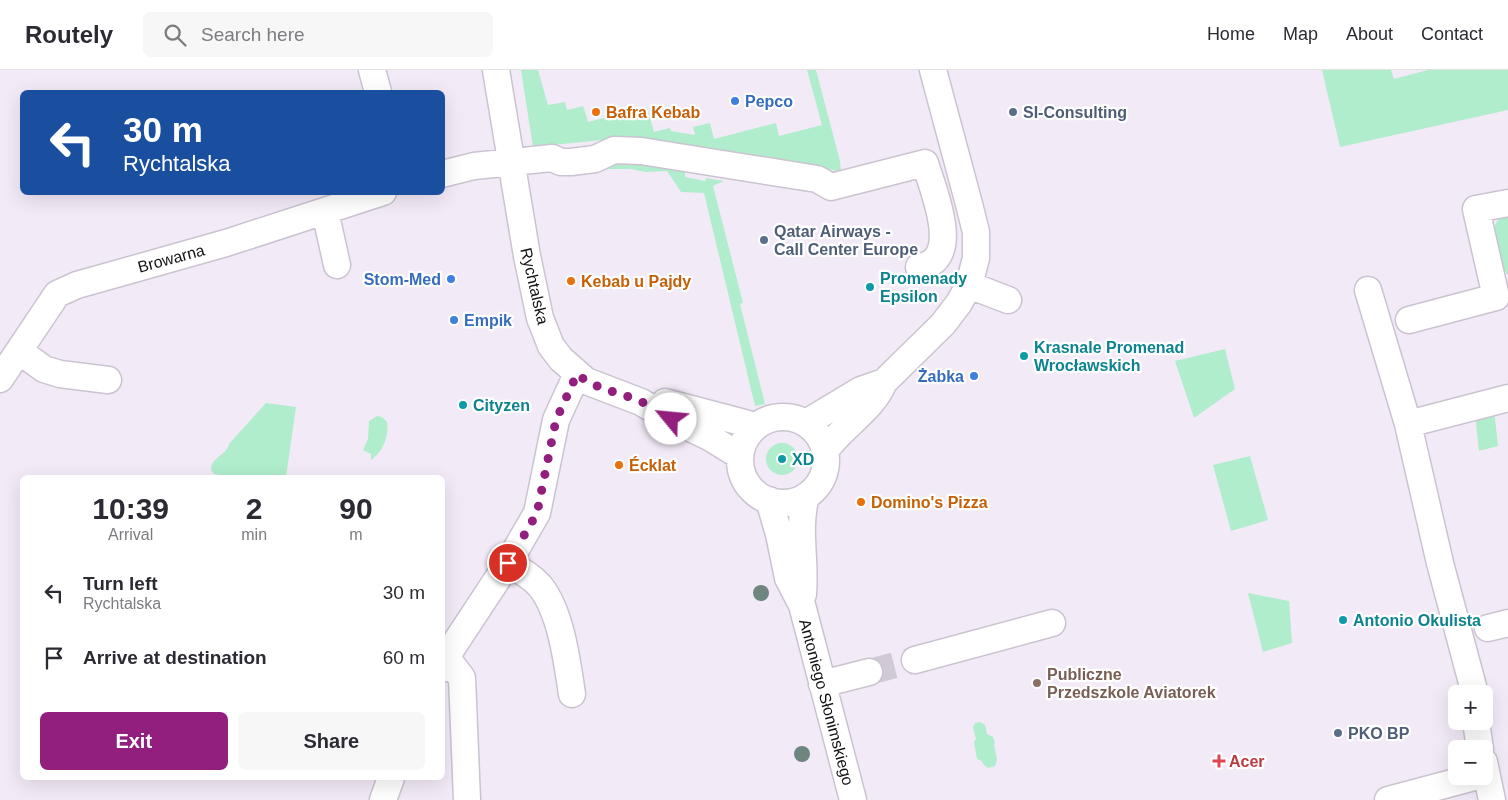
<!DOCTYPE html>
<html lang="en">
<head>
<meta charset="utf-8">
<style>
	:root { --surface:#fff; --page:#f7f7f7; --text:#2b2b33; --muted:#7c7c81; --line:#e1e1e2; --accent:#921f7e }
	body { margin:0; font-family:Helvetica,sans-serif; background:var(--page); color:var(--text); height:100vh; display:flex; flex-direction:column; font-size:19px; white-space:nowrap }
	* { box-sizing:border-box; margin:0 }
	p { font-size:16px; color:var(--muted) }
	.icon { flex:none; width:28px; height:28px; fill:none; stroke:currentColor; stroke-width:2; stroke-linecap:round; stroke-linejoin:round }
	.map { position:relative; flex:1; overflow:hidden }
	.details { position:absolute; left:20px; top:405px; width:425px; height:305px; display:flex; flex-direction:column; background:var(--surface); border-radius:8px; box-shadow:0 5px 20px #0002 }
	.details>* { flex:none }
	.top-card { position:absolute; left:20px; top:20px; width:425px; height:105px; border-radius:8px; box-shadow:0 5px 20px #0002; background:#1a4fa0; color:#fff; overflow:hidden }
	.buttons { position:absolute; left:1448px; top:615px; display:grid; gap:10px }
	.buttons a { display:grid; place-items:center; width:45px; height:45px; border-radius:8px; background:var(--surface); box-shadow:0 5px 20px #0002; font-size:25px }
	.pin { position:absolute; display:grid; place-items:center; width:42px; height:42px; color:#fff; margin:-21px; border:2px solid #fff; border-radius:50%; box-shadow:0 1px 5px #0007 }
	.me { position:absolute; width:55px; margin:-28px; rotate:298deg; stroke-linejoin:round; filter:drop-shadow(0 0 4px #0008) }
	.turn { display:flex; align-items:center; gap:18px; height:105px; padding:0 20px; font-size:22px }
	.turn .icon { width:65px; height:65px; stroke-width:2.5 }
	.turn b { display:block; font-size:35px; line-height:42px }
	.eta { display:flex; justify-content:space-evenly; align-items:center; height:85px; text-align:center }
	.eta b { font-size:30px; font-weight:700; line-height:35px }
	.primary-button { display:flex; gap:10px; margin-top:auto; padding:10px 20px }
	.primary-button a { flex:1; height:58px; border-radius:8px; background:var(--accent); color:#fff; font-size:20px; font-weight:700; line-height:58px; text-align:center }
	.primary-button a+a { background:var(--page); color:var(--text) }
	ul { padding:0; list-style:none }
	li { display:flex; align-items:center; gap:15px; height:65px; padding:0 20px }
	li div { flex:1 }
	li b { display:block; font-size:19px }
	li em { font-style:normal }
	header { display:flex; align-items:center; gap:30px; box-sizing:border-box; height:70px; padding:0 25px; background:var(--surface); border-bottom:1px solid var(--line) }
	header strong { font-size:24px }
	nav { display:flex; gap:28px; margin-inline-start:auto; font-size:18px }
	.search { width:350px; height:45px; background:var(--page); display:flex; align-items:center; gap:12px; box-sizing:border-box; padding:0 18px; border-radius:8px; color:var(--muted); font-size:19px }
	.map>svg:first-child { display:block }
</style>
</head>
<body>
<header>
<strong>Routely</strong>
<div class="search"><svg class="icon" aria-label="search" viewBox="0 0 24 24"><circle cx="10" cy="10" r="6"/><path d="M15 15l6 6"/></svg>Search here</div>
<nav><a>Home</a><a>Map</a><a>About</a><a>Contact</a></nav>
</header>
<div class="map">
<svg width="1508" height="730" viewBox="0 0 1508 730">
	<rect width="100%" height="100%" fill="#f3eaf7"/>
	<!-- green -->
	<path fill="#afedcc" d="M 521,0 L 538,0 L 548,35 L 565,32 L 567,40 L 583,36 L 588,52 L 647,37 L 654,62 L 670,58 L 671,61 L 695,65 L 693,57 L 710,53 L 714,69 L 776,53 L 779,66 L 822,55 L 807,0 L 816,0 L 840,91 L 841,102 L 823,98 L 612,69 L 533,77 Z
		M 1322,0 L 1391,0 L 1394,9 L 1428,0 L 1508,0 L 1508,40 L 1340,77 Z
		M 614,93 L 685,95 L 685,107 L 705,111 L 706,108 L 724,111 L 713,116 L 743,233 L 740,234 L 765,334 L 755,336 L 704,123 L 681,122 L 667,101 L 646,102 L 631,99 L 585,99 Z
		M 1508,143 L 1508,205 L 1501,196 L 1493,164 L 1495,155 L 1500,147 Z
		M 1225,279 L 1235,319 L 1194,348 L 1175,291 Z
		M 266,333 L 296,337 L 286,407 L 235,407 L 214,404 L 211,400 C 211,387 227,385 229,374 Z
		M 1494,339 L 1498,376 L 1479,381 L 1475,344 Z
		M 377,346 L 382,347 L 387,352 C 389,367 383,381 371,390 L 371,384 L 363,380 L 368,369 L 369,351 Z
		M766 389a16 16 0 1 1 32 0a16 16 0 1 1-32 0Z
		M 1250,386 L 1268,450 L 1231,461 L 1213,395 Z
		M 1248,523 L 1289,531 L 1292,573 L 1263,582 Z
		M 980,652 L 985,655 L 987,664 L 993,667 L 995,673 L 994,674 L 997,690 L 995,696 L 988,698 L 983,694 L 982,691 L 977,689 L 974,672 L 976,669 L 973,657 L 975,653 Z"/>
	<g fill="none" stroke-linecap="round" stroke-linejoin="round">
		<!-- minor-tunnel -->
		<path stroke="#d1c9d5" stroke-width="26" stroke-dasharray="26 13" stroke-linecap="butt" d="M 869,602 L 915,590"/>
		<defs>
			<path id="minor" d="M 372,0 L 378,22
				M 496,0 L 527,186 L 540,248 L 551,276 L 561,289 L 586,311 L 641,332 L 661,344 L 709,367 L 740,386
				M 442,104 L 474,96 L 552,88 L 561,92 L 571,92 L 595,89 L 614,80 L 641,81 L 817,109 L 831,117 L 925,93 C 933,120 964,191 919,197
				M 325,141 L 337,195
				M 969,215 L 1008,230
				M 1368,220 L 1408,354 L 1440,493 L 1475,624
				M 1409,250 L 1496,227 L 1476,139 L 1508,133
				M 19,281 L 44,299 L 60,304 L 108,310
				M 0,309 L 57,224 L 77,215 L 226,173 L 383,122
				M 665,332 L 756,356
				M740 390a43 43 0 1 1 86 0a43 43 0 1 1-86 0Z
				M 806,353 L 861,320 L 884,312
				M 1408,354 L 1508,328
				M 825,381 C 842,356 872,341 884,312 L 943,254 L 959,233 L 969,215 L 976,188 L 976,162 L 969,134 L 933,0
				M 769,430 L 779,464 L 788,508 L 802,535 L 853,730
				M 508,493 C 520,500 531,506 540,516 C 561,542 567,591 572,624
				M 803,524 C 806,491 797,459 806,426
				M 1488,558 L 1508,553
				M 446,587 L 462,608 L 467,730
				M 915,590 L 1052,553
				M 442,599 L 446,587 L 508,493 L 537,443 L 556,350 L 577,304
				M 822,614 L 869,602
				M 1476,651 L 1480,679
				M 1484,692 L 1492,730
				M 383,730 L 391,708
				M 1388,730 L 1478,706"/>
		</defs>
		<!-- minor casing -->
		<use href="#minor" stroke="#cbc3d0" stroke-width="29"/>
		<!-- minor -->
		<use href="#minor" stroke="#fff" stroke-width="26"/>
	</g>
	<!-- trees -->
	<g fill="#6f8580">
		<circle cx="761" cy="523" r="8"/>
		<circle cx="802" cy="684" r="8"/>
	</g>
	<g fill="none" stroke-linecap="round" stroke-linejoin="round">
		<!-- route -->
		<path stroke="#921f7e" stroke-width="9" stroke-dasharray="0 16.2" d="M 508,493 L 537,443 L 556,350 L 577,304 C 595,319 618,322 640,331 C 651,336 660,344 671,349"/>
	</g>
	<!-- markers -->
	<g fill="#3f7fe0" stroke="#fff" stroke-width="2">
		<circle cx="735" cy="31" r="5"/>
		<circle cx="451" cy="209" r="5"/>
		<circle cx="454" cy="250" r="5"/>
		<circle cx="974" cy="306" r="5"/>
	</g>
	<g fill="#e8710a" stroke="#fff" stroke-width="2">
		<circle cx="596" cy="42" r="5"/>
		<circle cx="571" cy="211" r="5"/>
		<circle cx="619" cy="395" r="5"/>
		<circle cx="861" cy="432" r="5"/>
	</g>
	<g fill="#5c6f8a" stroke="#fff" stroke-width="2">
		<circle cx="1013" cy="42" r="5"/>
		<circle cx="764" cy="170" r="5"/>
		<circle cx="1338" cy="663" r="5"/>
	</g>
	<g fill="#0f9aa8" stroke="#fff" stroke-width="2">
		<circle cx="870" cy="217" r="5"/>
		<circle cx="1024" cy="286" r="5"/>
		<circle cx="463" cy="335" r="5"/>
		<circle cx="782" cy="389" r="5"/>
		<circle cx="1343" cy="550" r="5"/>
	</g>
	<circle fill="#8d6e63" stroke="#fff" stroke-width="2" cx="1037" cy="613" r="5"/>
	<path fill="#e0444e" stroke="#fff" stroke-width="2" d="M1216.5 683.5h5v5h5v5h-5v5h-5v-5h-5v-5h5z"/>
	<g text-anchor="middle" stroke-width="4.5" stroke-linejoin="round" paint-order="stroke">
		<!-- shop labels -->
		<g font-size="16" font-weight="bold" fill="#366cbe" stroke="#fff" text-anchor="start">
			<text x="745" y="37">Pepco</text>
			<text x="441" y="215" text-anchor="end">Stom-Med</text>
			<text x="464" y="256">Empik</text>
			<text x="964" y="312" text-anchor="end">Żabka</text>
		</g>
		<!-- food labels -->
		<g font-size="16" font-weight="bold" fill="#c56008" stroke="#fff" text-anchor="start">
			<text x="606" y="48">Bafra Kebab</text>
			<text x="581" y="217">Kebab u Pajdy</text>
			<text x="629" y="401">Écklat</text>
			<text x="871" y="438">Domino's Pizza</text>
		</g>
		<!-- service labels -->
		<g font-size="16" font-weight="bold" fill="#4e5e75" stroke="#fff" text-anchor="start">
			<text x="1023" y="48">SI-Consulting</text>
			<text x="774" y="167">Qatar Airways -<tspan x="774" dy="18">Call Center Europe</tspan></text>
			<text x="1348" y="669">PKO BP</text>
		</g>
		<!-- street labels -->
		<g font-size="16" fill="#131014" stroke="#fff">
			<text transform="translate(171 188) rotate(-15)" y="6">Browarna</text>
			<text transform="translate(535 216) rotate(77)" y="6">Rychtalska</text>
			<text transform="translate(827 632) rotate(75)" y="6">Antoniego Słonimskiego</text>
		</g>
		<!-- culture labels -->
		<g font-size="16" font-weight="bold" fill="#0d838f" stroke="#fff" text-anchor="start">
			<text x="880" y="214">Promenady<tspan x="880" dy="18">Epsilon</tspan></text>
			<text x="1034" y="283">Krasnale Promenad<tspan x="1034" dy="18">Wrocławskich</tspan></text>
			<text x="473" y="341">Cityzen</text>
			<text x="792" y="395">XD</text>
			<text x="1353" y="556">Antonio Okulista</text>
		</g>
		<!-- education labels -->
		<g font-size="16" font-weight="bold" fill="#785e54" stroke="#fff" text-anchor="start">
			<text x="1047" y="610">Publiczne<tspan x="1047" dy="18">Przedszkole Aviatorek</tspan></text>
		</g>
		<!-- health labels -->
		<g font-size="16" font-weight="bold" fill="#be3a42" stroke="#fff" text-anchor="start">
			<text x="1229" y="697">Acer</text>
		</g>
	</g>
</svg>
<div class="buttons">
<a>+</a>
<a>−</a>
</div>
<div class="pin" style="left:508px;top:493px;background:#d93025"><svg class="icon" aria-label="arrive" viewBox="0 0 24 24"><path d="M6 21V4h12l-3 4 3 4H6"/></svg></div>
<svg class="me" style="left:671px;top:349px" viewBox="-20 -20 40 40"><circle r="19" fill="#fff"/><path d="M0-13L10 11 0 6-10 11z" fill="#921f7e"/></svg>
<div class="top-card">
<div class="turn"><svg class="icon" aria-label="left" viewBox="0 0 24 24"><path d="M17 20v-9H6M10 6l-5 5 5 5"/></svg><div><b>30 m</b>Rychtalska</div></div>
</div>
<section class="details">
<div class="eta">
<div><b>10:39</b><p>Arrival</p></div>
<div><b>2</b><p>min</p></div>
<div><b>90</b><p>m</p></div>
</div>
<ul>
<li><svg class="icon" aria-label="left" viewBox="0 0 24 24"><path d="M17 20v-9H6M10 6l-5 5 5 5"/></svg><div><b>Turn left</b><p>Rychtalska</p></div><em>30 m</em></li>
<li><svg class="icon" aria-label="arrive" viewBox="0 0 24 24"><path d="M6 21V4h12l-3 4 3 4H6"/></svg><div><b>Arrive at destination</b></div><em>60 m</em></li>
</ul>
<div class="primary-button"><a>Exit</a><a>Share</a></div>
</section>
</div>
</body>
</html>
